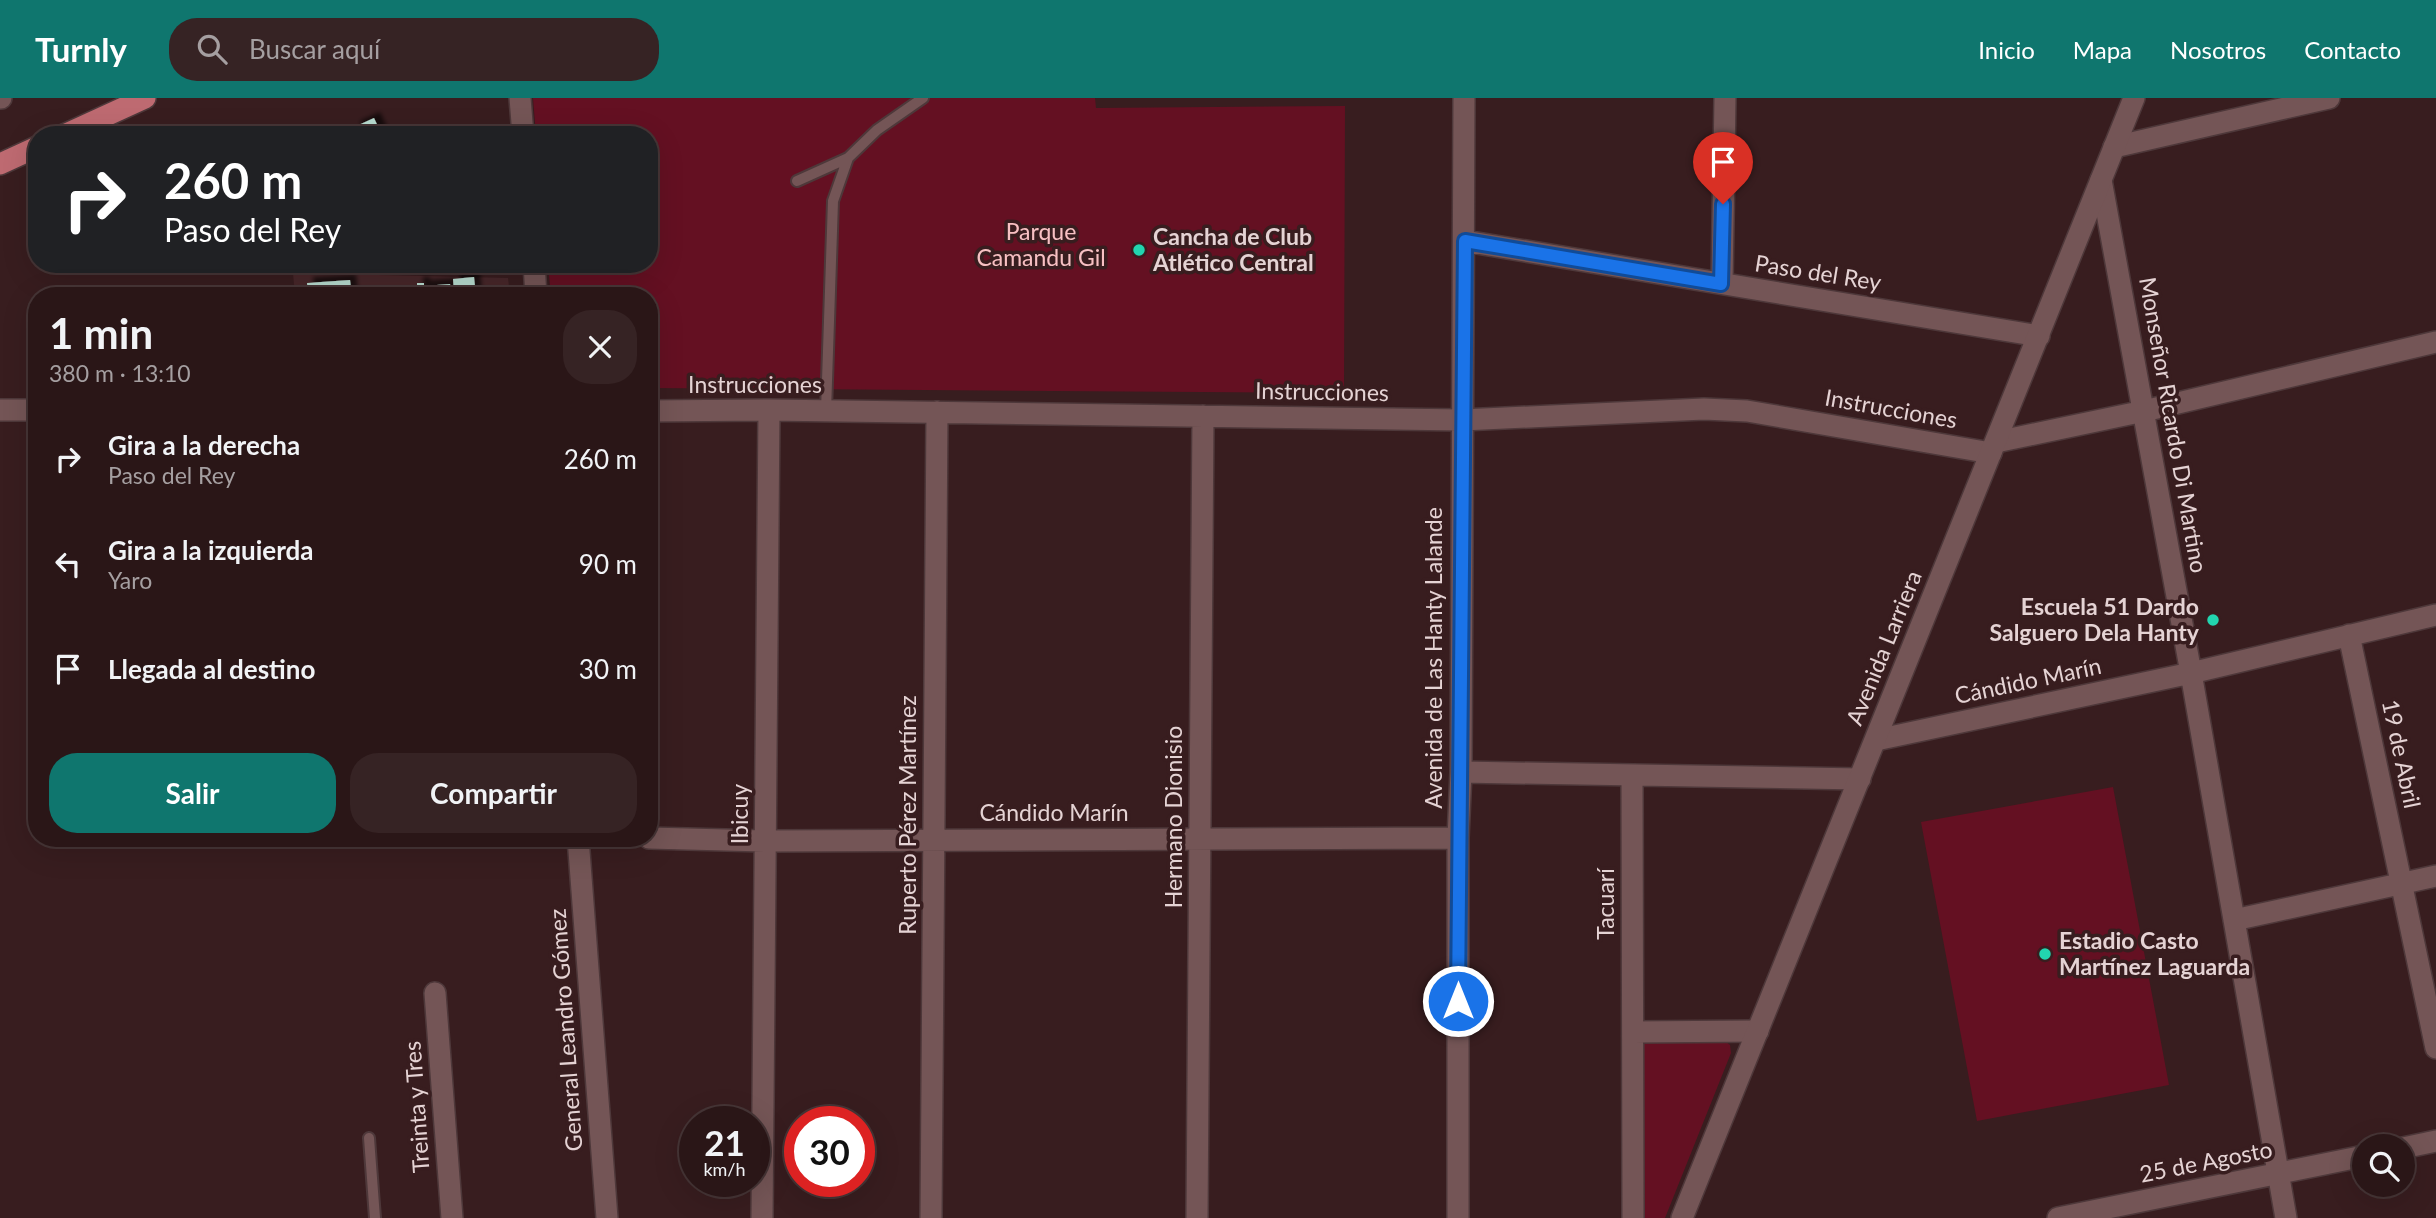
<!DOCTYPE html>
<html lang="es">
<head>
<meta charset="utf-8">
<style>
	:root { --surface:#2a1617; --page:#362324; --text:#f1f3f6; --muted:#a59fa1; --line:#463536; --accent:#0f766e }
	body { margin:0; font-family:Lato,sans-serif; background:var(--page); color:var(--text); height:100vh; display:flex; flex-direction:column; font-size:26px; white-space:nowrap }
	* { box-sizing:border-box; margin:0 }
	p { font-size:23px; color:var(--muted) }
	.icon { flex:none; width:38px; height:38px; fill:none; stroke:currentColor; stroke-width:2; stroke-linecap:round; stroke-linejoin:round }
	.map { position:relative; flex:1; overflow:hidden }
	.panel { position:absolute; left:28px; top:189px; width:630px; height:560px; display:flex; flex-direction:column; background:var(--surface); border-radius:28px; box-shadow:0 7px 28px #0002,0 0 0 2px var(--line) }
	.panel>* { flex:none }
	.hud { position:absolute; left:28px; top:28px; width:630px; height:147px; border-radius:28px; box-shadow:0 7px 28px #0002,0 0 0 2px var(--line); background:#202124; color:#fff; overflow:hidden }
	.controls { position:absolute; left:2352px; top:1036px; display:grid; gap:14px }
	.controls a { display:grid; place-items:center; width:63px; height:63px; border-radius:50%; background:var(--surface); box-shadow:0 7px 28px #0002,0 0 0 2px var(--line); font-size:35px }
	.speed { position:absolute; left:679px; top:1008px; display:flex; gap:14px; font-size:35px; font-weight:700; text-align:center }
	.speed>* { display:grid; place-content:center; width:91px; height:91px; border-radius:50%; background:var(--surface); box-shadow:0 7px 28px #0002,0 0 0 2px var(--line); line-height:1 }
	.speed small { font-size:18px; font-weight:400 }
	.speed .limit { border:10px solid #d22; background:#fff; color:#111 }
	.pin { position:absolute; display:grid; place-items:center; width:60px; height:60px; color:#fff; margin:-72px -30px; border-radius:50% 50% 50% 0; rotate:-45deg; box-shadow:0 0 7px #0007 }
	.pin .icon { rotate:45deg }
	.me { position:absolute; width:77px; margin:-38px; rotate:0deg; stroke-linejoin:round; filter:drop-shadow(0 0 5px #0008) }
	.turn { display:flex; align-items:center; gap:24px; height:147px; padding:0 21px; font-size:32px }
	.turn .icon { width:91px; height:91px; stroke-width:2.5 }
	.turn b { display:block; font-size:49px; line-height:60px }
	.round { display:grid; place-items:center; flex:none; width:74px; height:74px; border-radius:28px; background:var(--page) }
	.head { display:flex; align-items:center; justify-content:space-between; height:119px; padding:0 21px }
	h1 { font-size:42px; font-weight:700; line-height:52px }
	.button { display:flex; gap:14px; margin-top:auto; padding:14px 21px }
	.button a { flex:1; height:80px; border-radius:28px; background:var(--accent); color:#fff; font-size:28px; font-weight:700; line-height:80px; text-align:center }
	.button a+a { background:var(--page); color:var(--text) }
	ul { padding:0; list-style:none }
	li { display:flex; align-items:center; gap:21px; height:105px; padding:0 21px }
	li div { flex:1 }
	li b { display:block; font-size:26px }
	li em { font-style:normal }
	header { display:flex; align-items:center; gap:42px; box-sizing:border-box; height:98px; padding:0 35px; background:var(--accent); color:#fff }
	header strong { font-size:33px }
	nav { display:flex; gap:38px; margin-inline-start:auto; font-size:24px }
	.search { width:490px; height:63px; background:var(--page); display:flex; align-items:center; gap:18px; box-sizing:border-box; padding:0 24px; border-radius:28px; color:var(--muted); font-size:26px }
	.map>svg:first-child { display:block }
</style>
</head>
<body>
<header>
<strong>Turnly</strong>
<div class="search"><svg class="icon" aria-label="search" viewBox="0 0 24 24"><circle cx="10" cy="10" r="6"/><path d="M15 15l6 6"/></svg>Buscar aquí</div>
<nav><a>Inicio</a><a>Mapa</a><a>Nosotros</a><a>Contacto</a></nav>
</header>
<div class="map">
<svg width="2436" height="1120" viewBox="0 0 2436 1120">
	<defs>
		<filter id="shadow"><feDropShadow dx="6" dy="-6" stdDeviation="2" flood-color="#0009"/></filter>
	</defs>
	<rect width="100%" height="100%" fill="#381d1f"/>
	<!-- built -->
	<path fill="#48272a" d="M 293,175 L 508,180 L 510,198 L 295,198 Z"/>
	<!-- green -->
	<path fill="#641022" d="M 533,0 L 1095,0 L 1096,10 L 1345,8 L 1344,295 L 649,290 L 649,198 L 551,198 L 548,166 L 649,166 L 649,37 L 536,37 Z
		M 2113,689 L 2169,987 L 1977,1023 L 1921,724 Z
		M 1652,943 L 1725,943 L 1730,947 L 1731,955 L 1665,1120 L 1640,1120 L 1640,955 L 1644,946 Z"/>
	<!-- building -->
	<path fill="#b8dcd0" filter="url(#shadow)" d="M 374,20 L 382,37 L 358,37 L 354,29 Z
		M 474,179 L 476,198 L 417,198 L 417,185 L 424,185 L 424,188 L 450,186 L 451,194 L 454,194 L 453,181 Z
		M 350,182 L 352,198 L 308,198 L 307,185 Z"/>
	<g fill="none" stroke-linecap="round" stroke-linejoin="round">
		<defs>
			<path id="service" d="M 797,83 L 848,60
				M 826,313 L 833,103 L 848,60 L 877,32 L 923,0
				M 369,1040 L 375,1120"/>
			<path id="minor" d="M 0,0 L 1,0
				M 520,0 L 523,37
				M 2114,49 L 2329,0
				M 2101,82 L 2191,575 L 2286,1120
				M 1465,143 L 2039,238
				M 534,166 L 536,198
				M 1722,185 L 1725,0
				M 0,312 L 37,312
				M 649,313 L 769,312 L 1462,322 L 1704,311 L 1747,313 L 1991,355
				M 1996,344 L 2144,313 L 2436,244
				M 2349,537 L 2436,950
				M 1876,642 L 2191,575 L 2436,517
				M 1461,674 L 1860,681
				M 1632,677 L 1633,1120
				M 578,740 L 607,1120
				M 649,740 L 766,743 L 1458,740
				M 2234,822 L 2436,778
				M 435,895 L 452,1120
				M 1633,934 L 1758,933
				M 2403,1050 L 2436,1043
				M 762,1120 L 769,312
				M 931,1120 L 937,314
				M 1197,1120 L 1203,318
				M 1458,1120 L 1458,740 L 1461,674 L 1464,0
				M 2058,1120 L 2364,1058"/>
			<path id="tertiary" d="M 1682,1120 L 2134,0"/>
			<path id="trunk" d="M 64,37 L 145,0
				M 0,66 L 37,49"/>
		</defs>
		<!-- service casing -->
		<use href="#service" stroke="#4e383a" stroke-width="14"/>
		<!-- minor casing -->
		<use href="#minor" stroke="#4e383a" stroke-width="24"/>
		<!-- tertiary casing -->
		<use href="#tertiary" stroke="#4e383a" stroke-width="24"/>
		<!-- trunk casing -->
		<use href="#trunk" stroke="#4e383a" stroke-width="24"/>
		<!-- service -->
		<use href="#service" stroke="#745556" stroke-width="10"/>
		<!-- minor -->
		<use href="#minor" stroke="#745556" stroke-width="21"/>
		<!-- tertiary -->
		<use href="#tertiary" stroke="#745556" stroke-width="21"/>
		<!-- trunk -->
		<use href="#trunk" stroke="#be6a71" stroke-width="21"/>
	</g>
	<g fill="none" stroke-linecap="round" stroke-linejoin="round">
		<defs>
			<path id="route" d="M 1458,903 L 1465,143 L 1721,186 L 1723,106"/>
		</defs>
		<!-- route casing -->
		<use href="#route" stroke="#114b97" stroke-width="18"/>
		<!-- route -->
		<use href="#route" stroke="#1a73e8" stroke-width="12"/>
	</g>
	<!-- markers -->
	<g fill="#22d5af" stroke="#381d1f" stroke-width="2.5">
		<circle cx="1139" cy="152" r="7"/>
		<circle cx="2213" cy="522" r="7"/>
		<circle cx="2045" cy="856" r="7"/>
	</g>
	<g text-anchor="middle" stroke-width="7" stroke-linejoin="round" paint-order="stroke">
		<!-- park labels -->
		<g font-size="23" fill="#f8c0c3" stroke="#381d1f">
			<text x="1041" y="142">Parque<tspan x="1041" dy="26">Camandu Gil</tspan></text>
		</g>
		<!-- poi labels -->
		<g font-size="23" font-weight="bold" fill="#e5d3d4" stroke="#381d1f" text-anchor="start">
			<text x="1153" y="147">Cancha de Club<tspan x="1153" dy="26">Atlético Central</tspan></text>
			<text x="2199" y="517" text-anchor="end">Escuela 51 Dardo<tspan x="2199" dy="26">Salguero Dela Hanty</tspan></text>
			<text x="2059" y="851">Estadio Casto<tspan x="2059" dy="26">Martínez Laguarda</tspan></text>
		</g>
		<!-- street labels -->
		<g font-size="23" fill="#e5d3d4" stroke="#381d1f">
			<text transform="translate(1818 175) rotate(9)" y="8">Paso del Rey</text>
			<text x="755" y="295">Instrucciones</text>
			<text transform="translate(1322 294) rotate(1)" y="8">Instrucciones</text>
			<text transform="translate(1891 311) rotate(10)" y="8">Instrucciones</text>
			<text transform="translate(2173 327) rotate(80)" y="8">Monseñor Ricardo Di Martino</text>
			<text transform="translate(1884 550) rotate(-68)" y="8">Avenida Larriera</text>
			<text transform="translate(1434 560) rotate(-90)" y="8">Avenida de Las Hanty Lalande</text>
			<text transform="translate(2028 583) rotate(-12)" y="8">Cándido Marín</text>
			<text transform="translate(2401 656) rotate(78)" y="8">19 de Abril</text>
			<text x="1054" y="723">Cándido Marín</text>
			<text transform="translate(740 716) rotate(-90)" y="8">Ibicuy</text>
			<text transform="translate(908 717) rotate(-90)" y="8">Ruperto Pérez Martínez</text>
			<text transform="translate(1174 719) rotate(-90)" y="8">Hermano Dionisio</text>
			<text transform="translate(1606 806) rotate(-90)" y="8">Tacuarí</text>
			<text transform="translate(566 932) rotate(-94)" y="8">General Leandro Gómez</text>
			<text transform="translate(417 1009) rotate(-94)" y="8">Treinta y Tres</text>
			<text transform="translate(2206 1064) rotate(-11)" y="8">25 de Agosto</text>
		</g>
	</g>
</svg>
<div class="controls">
<a><svg class="icon" aria-label="search" viewBox="0 0 24 24"><circle cx="10" cy="10" r="6"/><path d="M15 15l6 6"/></svg></a>
</div>
<div class="speed"><div>21<small>km/h</small></div><div class="limit">30</div></div>
<div class="pin" style="left:1723px;top:106px;background:#d93025"><svg class="icon" aria-label="arrive" viewBox="0 0 24 24"><path d="M6 21V4h12l-3 4 3 4H6"/></svg></div>
<svg class="me" style="left:1458px;top:903px" viewBox="-20 -20 40 40"><circle r="17" fill="#1a73e8" stroke="#fff" stroke-width="3"/><path d="M0-11L8 9 0 5-8 9z" fill="#fff"/></svg>
<div class="hud">
<div class="turn"><svg class="icon" aria-label="right" viewBox="0 0 24 24"><path d="M7 20v-9h11M14 6l5 5-5 5"/></svg><div><b>260 m</b>Paso del Rey</div></div>
</div>
<section class="panel">
<div class="head"><div><h1>1 min</h1><p>380 m · 13:10</p></div><a class="round"><svg class="icon" aria-label="close" viewBox="0 0 24 24"><path d="M6 6l12 12M18 6L6 18"/></svg></a></div>
<ul>
<li><svg class="icon" aria-label="right" viewBox="0 0 24 24"><path d="M7 20v-9h11M14 6l5 5-5 5"/></svg><div><b>Gira a la derecha</b><p>Paso del Rey</p></div><em>260 m</em></li>
<li><svg class="icon" aria-label="left" viewBox="0 0 24 24"><path d="M17 20v-9H6M10 6l-5 5 5 5"/></svg><div><b>Gira a la izquierda</b><p>Yaro</p></div><em>90 m</em></li>
<li><svg class="icon" aria-label="arrive" viewBox="0 0 24 24"><path d="M6 21V4h12l-3 4 3 4H6"/></svg><div><b>Llegada al destino</b></div><em>30 m</em></li>
</ul>
<div class="button"><a>Salir</a><a>Compartir</a></div>
</section>
</div>
</body>
</html>
